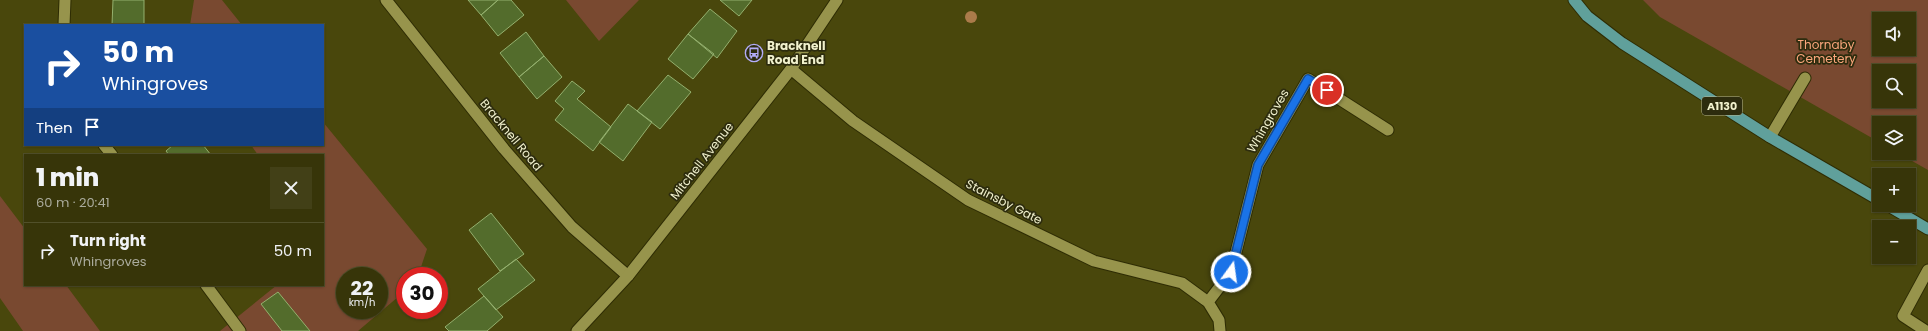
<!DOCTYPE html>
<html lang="en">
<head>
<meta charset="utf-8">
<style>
	:root { --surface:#373509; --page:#424017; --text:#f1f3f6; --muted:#aaab9c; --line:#51502a }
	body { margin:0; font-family:Poppins,sans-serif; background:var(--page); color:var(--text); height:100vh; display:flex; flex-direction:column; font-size:15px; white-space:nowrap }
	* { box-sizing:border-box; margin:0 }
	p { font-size:13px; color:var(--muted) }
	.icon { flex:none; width:22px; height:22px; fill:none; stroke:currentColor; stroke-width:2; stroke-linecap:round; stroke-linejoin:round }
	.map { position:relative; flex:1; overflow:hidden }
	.drawer { position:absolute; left:24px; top:154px; width:300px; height:132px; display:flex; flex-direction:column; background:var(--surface); border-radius:0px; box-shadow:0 1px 3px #0004,0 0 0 1px var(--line) }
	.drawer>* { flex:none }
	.hud { position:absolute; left:24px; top:24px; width:300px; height:122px; border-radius:0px; box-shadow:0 1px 3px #0004,0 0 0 1px var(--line); background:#1a4fa0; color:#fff; overflow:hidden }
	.buttons { position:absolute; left:1872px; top:12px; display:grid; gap:8px }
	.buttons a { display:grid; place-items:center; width:44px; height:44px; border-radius:0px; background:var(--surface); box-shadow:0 1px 3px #0004,0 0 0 1px var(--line); font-size:20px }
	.speed { position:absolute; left:336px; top:267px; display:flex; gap:8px; font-size:20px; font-weight:700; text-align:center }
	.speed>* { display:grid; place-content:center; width:52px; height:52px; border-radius:50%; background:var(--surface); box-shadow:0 1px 3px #0004,0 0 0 1px var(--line); line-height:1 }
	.speed small { font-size:10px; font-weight:400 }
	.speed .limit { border:6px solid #d22; background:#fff; color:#111 }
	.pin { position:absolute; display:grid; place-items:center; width:34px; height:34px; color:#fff; margin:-17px; border:2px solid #fff; border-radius:50%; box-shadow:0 1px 4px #0007 }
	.me { position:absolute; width:44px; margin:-22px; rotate:14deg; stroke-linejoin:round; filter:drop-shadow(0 0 3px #0008) }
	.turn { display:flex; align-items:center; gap:14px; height:84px; padding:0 12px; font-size:18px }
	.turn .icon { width:52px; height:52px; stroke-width:2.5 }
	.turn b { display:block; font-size:28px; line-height:34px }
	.then { display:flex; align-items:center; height:38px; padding:0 12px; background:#0003; gap:8px; font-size:15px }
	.round { display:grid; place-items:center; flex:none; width:42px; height:42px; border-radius:0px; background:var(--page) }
	.headline { display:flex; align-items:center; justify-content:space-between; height:68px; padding:0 12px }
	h1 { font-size:24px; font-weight:800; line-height:30px }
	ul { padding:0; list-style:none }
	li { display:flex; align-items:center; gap:12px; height:56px; padding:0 12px; border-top:1px solid var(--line) }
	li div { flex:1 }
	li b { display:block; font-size:15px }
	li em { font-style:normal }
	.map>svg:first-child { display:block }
</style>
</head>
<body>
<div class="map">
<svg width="1928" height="331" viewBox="0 0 1928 331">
	<rect width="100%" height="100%" fill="#49470c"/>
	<!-- green -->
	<path fill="#794930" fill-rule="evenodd" d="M 194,0 L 222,0 L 242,25 L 190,25 Z
		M 566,0 L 639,0 L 599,41 Z
		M 1643,0 L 1928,0 L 1928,170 L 1898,153 L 1909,153 L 1909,123 L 1879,123 L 1879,142 L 1660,17 ZM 1879,19 L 1909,19 L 1909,49 L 1879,49 ZM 1879,71 L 1909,71 L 1909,101 L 1879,101 Z
		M 323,122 L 427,249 L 418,276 L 405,276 L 405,291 L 358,331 L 220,331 L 277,285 L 323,285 L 323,155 L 258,155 L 251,145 L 323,145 ZM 345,276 L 379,276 L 379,310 L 345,310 Z
		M 0,196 L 25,229 L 25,285 L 66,285 L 100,331 L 23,331 L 0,298 Z"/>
	<!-- building -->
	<path fill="#536c2c" stroke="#94b06e" d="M 113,0 L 144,0 L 144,25 L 112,25 Z
		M 468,0 L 498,0 L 481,15 Z
		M 498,0 L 511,0 L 524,15 L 498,36 L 481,15 Z
		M 720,0 L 752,0 L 739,16 Z
		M 710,9 L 737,31 L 717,58 L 688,34 Z
		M 526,32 L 544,56 L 519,77 L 500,53 Z
		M 688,34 L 714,54 L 693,79 L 668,59 Z
		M 544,56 L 562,77 L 537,99 L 519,77 Z
		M 668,75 L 691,92 L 660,129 L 637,111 Z
		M 572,81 L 585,91 L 577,99 L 611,127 L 593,151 L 555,120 L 564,109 L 555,101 Z
		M 628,104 L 652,122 L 623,161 L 599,142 Z
		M 173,145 L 203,145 L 211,155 L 169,155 L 166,151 Z
		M 491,213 L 524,254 L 500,271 L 469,230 Z
		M 516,259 L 535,280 L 496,310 L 478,289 Z
		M 278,292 L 310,331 L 282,331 L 261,304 Z
		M 484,296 L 503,317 L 487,331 L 449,331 L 445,327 Z"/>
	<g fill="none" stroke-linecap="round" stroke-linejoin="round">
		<defs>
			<path id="service" d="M 1770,137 L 1805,78
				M 1926,331 L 1903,316 L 1928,270"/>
			<path id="minor" d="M 386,0 L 504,149 L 572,227 L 628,276
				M 64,25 L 65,0
				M 791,69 L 853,121 L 968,200 L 1094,261 L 1182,283 L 1208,302
				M 104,145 L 112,155
				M 206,285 L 240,331
				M 1220,331 L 1219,320 L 1208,302 L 1231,272 L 1258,165 L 1308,79 L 1388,130"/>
			<path id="tertiary" d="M 577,331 L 628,276 L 791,69 L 837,0"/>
			<path id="primary" d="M 1574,0 L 1587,16 L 1622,43 L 1770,137 L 1879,200
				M 1887,205 L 1928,229"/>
		</defs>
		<!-- service casing -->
		<use href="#service" stroke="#2e2c04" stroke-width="13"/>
		<!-- minor casing -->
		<use href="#minor" stroke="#2e2c04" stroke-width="13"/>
		<!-- tertiary casing -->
		<use href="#tertiary" stroke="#2e2c04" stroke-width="13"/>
		<!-- primary casing -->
		<use href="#primary" stroke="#2e2c04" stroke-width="13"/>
		<!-- service -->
		<use href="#service" stroke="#97944c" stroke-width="11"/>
		<!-- minor -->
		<use href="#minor" stroke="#97944c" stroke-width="11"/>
		<!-- tertiary -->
		<use href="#tertiary" stroke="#97944c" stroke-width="11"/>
		<!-- primary -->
		<use href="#primary" stroke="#60a09b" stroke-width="11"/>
	</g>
	<!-- trees -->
	<circle fill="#ab7b4a" cx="971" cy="17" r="6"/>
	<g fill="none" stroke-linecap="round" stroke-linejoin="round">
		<defs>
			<path id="route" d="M 1231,272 L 1258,165 L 1308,79 L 1327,90"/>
		</defs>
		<!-- route casing -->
		<use href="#route" stroke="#114b97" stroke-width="10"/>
		<!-- route -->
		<use href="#route" stroke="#1a73e8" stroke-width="7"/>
	</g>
	<!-- icons -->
	<defs>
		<symbol id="bus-ring" viewBox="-11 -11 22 22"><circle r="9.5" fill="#2d2c0e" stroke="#b3adf9" stroke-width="1.5"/><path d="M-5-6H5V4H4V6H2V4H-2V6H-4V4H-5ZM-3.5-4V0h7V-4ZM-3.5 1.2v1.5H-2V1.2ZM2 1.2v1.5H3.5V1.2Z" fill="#b3adf9"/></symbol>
	</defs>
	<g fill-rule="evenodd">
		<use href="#bus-ring" x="744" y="43" width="20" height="20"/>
	</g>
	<g text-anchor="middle" stroke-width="3.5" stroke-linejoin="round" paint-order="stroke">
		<!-- shield labels -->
		<rect fill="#2d2c0e" stroke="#b6b694" stroke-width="1" x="1702" y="97" width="40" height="18" rx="3"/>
		<g font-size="11" font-weight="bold" fill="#f1f1cd">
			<text x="1722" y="110">A1130</text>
		</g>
		<!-- park labels -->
		<g font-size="12" fill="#fba67c" stroke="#2d2c0e">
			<text x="1826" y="49">Thornaby<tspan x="1826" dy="14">Cemetery</tspan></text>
		</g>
		<!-- poi labels -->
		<g font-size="12" font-weight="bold" fill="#f1f1cd" stroke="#2d2c0e" text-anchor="start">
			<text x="767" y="50">Bracknell<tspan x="767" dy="14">Road End</tspan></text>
		</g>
		<!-- street labels -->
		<g font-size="12" fill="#f1f1cd" stroke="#2d2c0e">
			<text transform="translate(1268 121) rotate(-60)" y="4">Whingroves</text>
			<text transform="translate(511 135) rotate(50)" y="4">Bracknell Road</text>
			<text transform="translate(702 161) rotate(-52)" y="4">Mitchell Avenue</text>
			<text transform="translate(1004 202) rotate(27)" y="4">Stainsby Gate</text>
		</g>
	</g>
</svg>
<div class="buttons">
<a><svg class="icon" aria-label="sound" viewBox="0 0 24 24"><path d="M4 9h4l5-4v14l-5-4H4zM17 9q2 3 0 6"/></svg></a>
<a><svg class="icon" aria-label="search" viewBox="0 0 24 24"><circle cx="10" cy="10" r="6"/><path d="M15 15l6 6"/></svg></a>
<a><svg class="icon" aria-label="layers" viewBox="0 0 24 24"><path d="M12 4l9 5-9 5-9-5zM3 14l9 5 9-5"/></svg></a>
<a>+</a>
<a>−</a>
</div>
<div class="speed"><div>22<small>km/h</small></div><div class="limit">30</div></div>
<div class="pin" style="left:1327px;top:90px;background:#d93025"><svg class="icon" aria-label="arrive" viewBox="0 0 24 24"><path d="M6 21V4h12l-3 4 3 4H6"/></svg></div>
<svg class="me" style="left:1231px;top:272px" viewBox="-20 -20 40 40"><circle r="17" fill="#1a73e8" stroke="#fff" stroke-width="3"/><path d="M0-11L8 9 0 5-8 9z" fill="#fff"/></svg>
<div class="hud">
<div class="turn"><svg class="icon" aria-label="right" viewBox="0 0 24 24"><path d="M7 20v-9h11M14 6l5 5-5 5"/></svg><div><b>50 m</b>Whingroves</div></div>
<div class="then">Then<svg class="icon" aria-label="arrive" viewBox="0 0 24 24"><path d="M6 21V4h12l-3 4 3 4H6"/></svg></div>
</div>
<section class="drawer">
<div class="headline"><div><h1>1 min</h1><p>60 m · 20:41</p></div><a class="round"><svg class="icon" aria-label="close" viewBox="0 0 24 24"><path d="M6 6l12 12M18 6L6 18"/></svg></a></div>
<ul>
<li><svg class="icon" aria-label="right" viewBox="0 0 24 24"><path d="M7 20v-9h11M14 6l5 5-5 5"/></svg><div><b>Turn right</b><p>Whingroves</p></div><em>50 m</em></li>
</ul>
</section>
</div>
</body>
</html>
